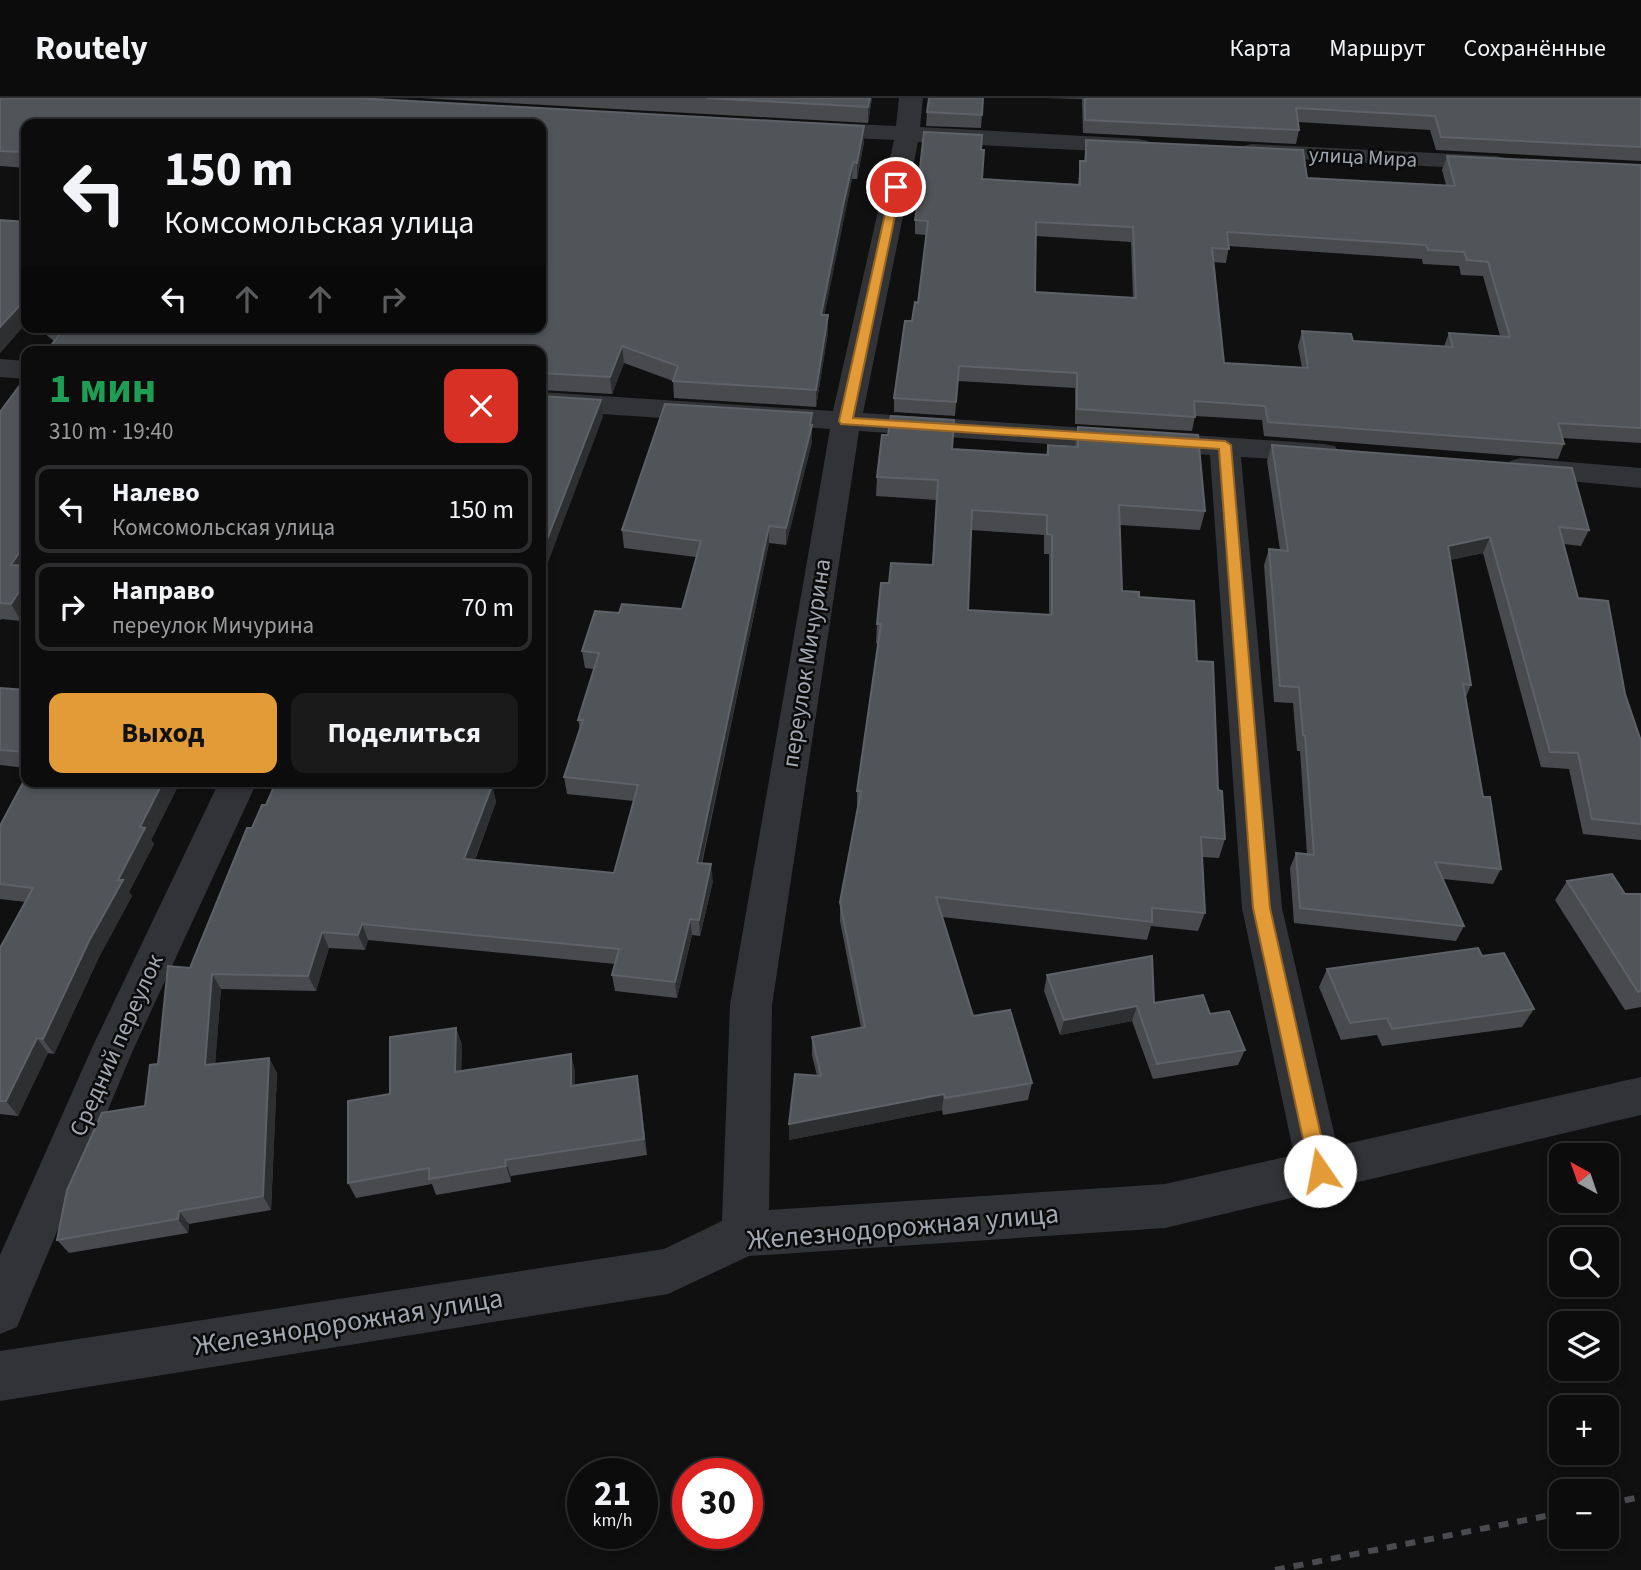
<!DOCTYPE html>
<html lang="ru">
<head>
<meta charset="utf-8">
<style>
	:root { --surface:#0c0c0d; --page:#1a1a1b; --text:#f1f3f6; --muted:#9a9b9d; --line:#2c2c2e; --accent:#e39b37 }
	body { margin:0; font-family:"Source Sans 3",sans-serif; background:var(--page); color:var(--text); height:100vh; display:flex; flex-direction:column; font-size:26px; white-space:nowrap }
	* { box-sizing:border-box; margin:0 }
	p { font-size:23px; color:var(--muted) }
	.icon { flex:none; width:38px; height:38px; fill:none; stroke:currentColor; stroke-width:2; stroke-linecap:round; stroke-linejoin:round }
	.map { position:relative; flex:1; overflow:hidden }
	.drawer { position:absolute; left:21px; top:248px; width:525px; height:441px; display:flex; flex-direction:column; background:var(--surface); border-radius:14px; box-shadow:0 4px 10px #0003,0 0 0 2px var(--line) }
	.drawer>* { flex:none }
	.guide { position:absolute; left:21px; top:21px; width:525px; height:214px; border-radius:14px; box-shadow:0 4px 10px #0003,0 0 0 2px var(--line); background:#0c0c0d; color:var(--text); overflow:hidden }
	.needle { width:46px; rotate:320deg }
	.controls { position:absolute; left:1549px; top:1045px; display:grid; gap:14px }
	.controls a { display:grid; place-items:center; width:70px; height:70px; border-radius:14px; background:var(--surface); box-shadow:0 4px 10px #0003,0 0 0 2px var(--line); font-size:35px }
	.speed { position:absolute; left:567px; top:1360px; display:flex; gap:14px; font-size:35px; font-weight:700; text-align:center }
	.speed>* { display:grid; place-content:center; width:91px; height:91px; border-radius:50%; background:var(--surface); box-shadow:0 4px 10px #0003,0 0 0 2px var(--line); line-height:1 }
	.speed small { font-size:18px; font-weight:400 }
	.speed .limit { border:10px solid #d22; background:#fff; color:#111 }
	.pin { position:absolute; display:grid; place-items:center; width:60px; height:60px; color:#fff; margin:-30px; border:4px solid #fff; border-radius:50%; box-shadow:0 2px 7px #0007 }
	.me { position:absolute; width:77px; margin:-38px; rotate:348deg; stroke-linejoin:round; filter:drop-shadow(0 0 5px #0008) }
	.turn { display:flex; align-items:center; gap:24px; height:147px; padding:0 28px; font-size:32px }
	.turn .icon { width:91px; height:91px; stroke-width:2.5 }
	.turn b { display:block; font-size:49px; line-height:60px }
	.lanes { display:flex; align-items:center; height:66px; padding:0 28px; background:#0003; justify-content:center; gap:35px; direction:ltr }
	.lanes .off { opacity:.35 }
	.round { display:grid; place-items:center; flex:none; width:74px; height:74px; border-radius:14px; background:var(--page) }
	.overview { display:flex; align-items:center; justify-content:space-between; height:119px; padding:0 28px }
	h1 { font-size:42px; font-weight:700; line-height:52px; color:#1e9e55 }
	.button { display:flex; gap:14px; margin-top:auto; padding:14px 28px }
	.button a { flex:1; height:80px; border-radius:14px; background:var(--accent); color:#111; font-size:28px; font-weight:700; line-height:80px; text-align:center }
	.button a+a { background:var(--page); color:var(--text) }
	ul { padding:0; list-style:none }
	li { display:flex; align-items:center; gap:21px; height:88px; margin:0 14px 10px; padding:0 14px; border:4px solid var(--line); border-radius:14px }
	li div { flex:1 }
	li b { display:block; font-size:26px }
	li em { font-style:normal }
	header { display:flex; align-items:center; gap:42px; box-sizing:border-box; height:98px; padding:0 35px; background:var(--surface); border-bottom:2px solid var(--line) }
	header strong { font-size:33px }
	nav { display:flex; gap:38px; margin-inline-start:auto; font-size:24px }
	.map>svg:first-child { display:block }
</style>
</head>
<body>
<header>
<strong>Routely</strong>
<nav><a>Карта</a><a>Маршрут</a><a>Сохранённые</a></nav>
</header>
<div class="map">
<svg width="1641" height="1472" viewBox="0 0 1641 1472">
	<rect width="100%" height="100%" fill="#101011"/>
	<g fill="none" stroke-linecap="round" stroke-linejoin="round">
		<!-- minor -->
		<path fill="#323336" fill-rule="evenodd" d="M 899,0 L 923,0 L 920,29 L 1139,41 L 1148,43 L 1151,48 L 1148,53 L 1139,55 L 918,44 L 863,315 L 1324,346 L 1335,348 L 1339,355 L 1335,362 L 1324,364 L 1241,359 L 1282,810 L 1337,1048 L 1641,979 L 1641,1017 L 1165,1130 L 749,1158 L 668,1196 L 0,1303 L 0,1253 L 664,1151 L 722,1123 L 730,907 L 830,331 L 541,312 L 541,294 L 833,313 L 894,42 L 811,38 L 803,36 L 799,31 L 803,26 L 811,24 L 896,28 ZM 859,333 L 1210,357 L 1242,810 L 1294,1057 L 1165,1086 L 769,1112 L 772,907 Z
			M 1252,46 L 1496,58 L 1505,60 L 1508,65 L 1505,70 L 1496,72 L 1243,58 L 1240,53 L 1243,48 Z
			M 0,261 L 26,263 L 26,281 L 0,279 Z
			M 1521,360 L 1641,370 L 1641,390 L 1510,377 L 1506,370 L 1510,363 Z
			M 219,684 L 257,684 L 133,952 L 17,1229 L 0,1236 L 0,1157 L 91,952 Z"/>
		<!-- rail -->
		<path stroke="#494b4f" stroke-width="6" stroke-dasharray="10 9" stroke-linecap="butt" d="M 1606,1406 L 1641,1399
			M 1275,1472 L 1561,1415"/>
	</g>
	<!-- wall -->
	<path fill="#484a4e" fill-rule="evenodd" d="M 0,0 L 357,0 L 864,28 L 864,44 L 857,81 L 852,81 L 824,217 L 828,217 L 828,234 L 816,309 L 674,300 L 673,283 L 624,265 L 612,296 L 541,292 L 541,254 L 46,254 L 54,243 L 36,229 L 541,229 L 541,26 L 26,26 L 26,70 L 0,68 Z
		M 420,0 L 872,0 L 868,25 Z
		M 1046,0 L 1641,0 L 1641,63 L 1436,52 L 1430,32 L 1298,24 L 1299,32 L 1296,46 L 1083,35 L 1082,1 Z
		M 927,14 L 982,17 L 981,30 L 926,28 Z
		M 1086,42 L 1307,80 L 1446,87 L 1442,72 L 1447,58 L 1641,67 L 1641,345 L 1563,340 L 1564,346 L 1558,361 L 1264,338 L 1262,322 L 1195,318 L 1192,333 L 1075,326 L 1075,290 L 958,283 L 955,318 L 894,314 L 894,300 L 912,223 L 918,205 L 926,137 L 915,136 L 915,122 L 921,84 L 919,84 L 920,70 L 982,81 L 1078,86 L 1080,63 L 1084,63 ZM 1036,138 L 1131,144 L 1133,200 L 1035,194 ZM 1229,148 L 1422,161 L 1423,166 L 1459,168 L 1461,177 L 1483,178 L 1500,238 L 1449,235 L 1444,248 L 1353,243 L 1302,233 L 1298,248 L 1302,270 L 1224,265 L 1213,164 L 1226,165 Z
		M 26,124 L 26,225 L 0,255 Z
		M 0,314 L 21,523 L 2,521 L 0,522 Z
		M 812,315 L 812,344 L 786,447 L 769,445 L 702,766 L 713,783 L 700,838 L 692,837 L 677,900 L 615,893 L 612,877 L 615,866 L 368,842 L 365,852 L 329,850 L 316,893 L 221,891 L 215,966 L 269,960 L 277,975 L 271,1112 L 189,1126 L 188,1135 L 69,1155 L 57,1142 L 145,1008 L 190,870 L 252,730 L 266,707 L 494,689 L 493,691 L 496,704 L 475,762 L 614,775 L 634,703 L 567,696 L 564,679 L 580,631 L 578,622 L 594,571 L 585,570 L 582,553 L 619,515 L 682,511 L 696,459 L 624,450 L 622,432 Z
		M 1078,329 L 1205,413 L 1200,432 L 1120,427 L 1122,493 L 1139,499 L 1197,563 L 1218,692 L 1225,741 L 1219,760 L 1202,759 L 1205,815 L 1198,833 L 1151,828 L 1147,842 L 942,819 L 973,918 L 1032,985 L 1028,1002 L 943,1017 L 942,1012 L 789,1042 L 789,1026 L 817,978 L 812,957 L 812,939 L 861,930 L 840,823 L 840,804 L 857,712 L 857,693 L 878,546 L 876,545 L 877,526 L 889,485 L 932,467 L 936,402 L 876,398 L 877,379 L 1046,357 L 1048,347 L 1075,348 ZM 971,432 L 1044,437 L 1044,456 L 1049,456 L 1049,517 L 968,512 Z
		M 1272,347 L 1589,432 L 1581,448 L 1564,446 L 1578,500 L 1625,596 L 1641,643 L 1641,742 L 1583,736 L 1569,671 L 1541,669 L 1483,455 L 1450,462 L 1471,587 L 1466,599 L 1483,699 L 1501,771 L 1493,786 L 1443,781 L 1464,828 L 1456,843 L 1294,825 L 1290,770 L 1296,755 L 1307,756 L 1300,653 L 1297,653 L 1293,605 L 1274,604 L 1264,467 L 1269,451 L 1280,452 L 1267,363 Z
		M 0,590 L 26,592 L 26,670 L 0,667 Z
		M 26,684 L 180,684 L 151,742 L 154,746 L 129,794 L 132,798 L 99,859 L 54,956 L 48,955 L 18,1018 L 0,1016 L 0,850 L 26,804 L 0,801 L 0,728 Z
		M 1567,783 L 1625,796 L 1641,796 L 1641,909 L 1625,912 L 1555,802 Z
		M 1482,858 L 1534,911 L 1522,929 L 1382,948 L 1377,937 L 1341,942 L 1319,889 L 1327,871 Z
		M 1047,877 L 1154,905 L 1210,916 L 1245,952 L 1238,967 L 1153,981 L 1132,923 L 1060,937 L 1044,893 Z
		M 456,930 L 462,947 L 461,973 L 575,972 L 575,988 L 640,995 L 647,1057 L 511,1078 L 511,1084 L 436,1097 L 432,1086 L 356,1100 L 348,1085 L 390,996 Z"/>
	<!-- shaded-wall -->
	<path fill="#2d2f31" d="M 870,0 L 872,0 L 868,25 L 868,9 Z
		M 864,28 L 864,44 L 857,81 L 857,65 Z
		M 853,64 L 852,81 L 821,234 L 821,217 Z
		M 21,206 L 26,218 L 26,225 L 0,255 L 0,229 Z
		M 828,217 L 828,234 L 816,309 L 816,292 Z
		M 622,248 L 624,265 L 612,296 L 610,279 Z
		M 601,302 L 603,319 L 541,483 L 541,457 Z
		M 812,315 L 812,344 L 786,447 L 786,430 Z
		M 769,428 L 769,445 L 698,781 L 697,765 Z
		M 1490,439 L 1483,455 L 1441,464 L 1448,448 Z
		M 26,444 L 26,475 L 11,467 Z
		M 26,483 L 26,515 L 21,523 L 11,506 Z
		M 163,684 L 180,684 L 151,742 L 154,746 L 129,794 L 132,798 L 99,859 L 54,956 L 43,941 L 118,782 L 140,729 Z
		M 485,684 L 492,684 L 494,689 L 493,691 L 496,704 L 469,777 L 464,761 Z
		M 711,766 L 713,783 L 700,838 L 699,822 Z
		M 690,821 L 692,837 L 677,900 L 675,884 Z
		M 362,826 L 368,842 L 365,852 L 358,837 Z
		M 322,834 L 329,850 L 316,893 L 308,878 Z
		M 212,876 L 221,891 L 214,982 L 205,967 Z
		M 1137,908 L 1132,923 L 1060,937 L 1064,922 Z
		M 456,930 L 462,947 L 461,991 L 455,974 Z
		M 37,940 L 48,955 L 18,1018 L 6,1003 Z
		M 571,956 L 575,972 L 575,1005 L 571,988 Z
		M 269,960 L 277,975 L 271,1112 L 263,1098 Z
		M 637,978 L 640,995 L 647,1057 L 644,1041 Z
		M 944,996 L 942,1012 L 789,1042 L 789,1026 Z
		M 505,1062 L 511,1078 L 511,1084 L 506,1068 Z
		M 179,1113 L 189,1126 L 188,1135 L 178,1121 Z"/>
	<!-- building -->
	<path fill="#515459" stroke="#5e6167" stroke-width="2" fill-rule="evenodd" d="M 0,0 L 357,0 L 864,28 L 857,65 L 853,64 L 844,103 L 821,217 L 828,217 L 816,292 L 673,283 L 678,268 L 622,248 L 610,279 L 541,275 L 541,254 L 468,254 L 386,249 L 383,254 L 46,254 L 59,237 L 50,229 L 541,229 L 541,26 L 26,26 L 26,54 L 0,53 Z
		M 707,0 L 870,0 L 868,9 Z
		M 929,0 L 983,0 L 982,17 L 927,14 Z
		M 1085,0 L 1641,0 L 1641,49 L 1441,39 L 1435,18 L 1296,10 L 1299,32 L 1085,22 Z
		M 924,34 L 982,37 L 981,52 L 984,52 L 982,81 L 1080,87 L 1080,63 L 1086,63 L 1086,42 L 1303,52 L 1307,80 L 1455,88 L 1447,58 L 1641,67 L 1641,330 L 1558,325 L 1564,346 L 1268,324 L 1265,308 L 1194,303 L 1195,319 L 1077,311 L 1077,275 L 959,268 L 956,304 L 894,300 L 905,223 L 912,223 L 915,204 L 918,205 L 928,123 L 915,122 L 923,71 L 920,70 ZM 1036,124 L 1133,129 L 1136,200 L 1035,194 ZM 1227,134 L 1426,147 L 1428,152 L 1464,154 L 1467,162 L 1488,164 L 1510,239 L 1449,235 L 1453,249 L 1353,243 L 1351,236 L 1302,233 L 1308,270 L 1224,265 L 1212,150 L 1229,151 Z
		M 0,122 L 26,124 L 26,210 L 21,206 L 0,229 Z
		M 26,279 L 26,444 L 11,467 L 26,468 L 26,483 L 11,506 L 0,505 L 0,314 Z
		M 541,298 L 601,302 L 541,457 Z
		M 665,306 L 812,315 L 810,327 L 812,327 L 786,430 L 769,428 L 697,765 L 711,766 L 699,822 L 690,821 L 675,884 L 612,877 L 619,851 L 362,826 L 358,837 L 322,834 L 308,878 L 212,876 L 205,967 L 269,960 L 263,1098 L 179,1113 L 178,1121 L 57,1142 L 67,1092 L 102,1015 L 145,1008 L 150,967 L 158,966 L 168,868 L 190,870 L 247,730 L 252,730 L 262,707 L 266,707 L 276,684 L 485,684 L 484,687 L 492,688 L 464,761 L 614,775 L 638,687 L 564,679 L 583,622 L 578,622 L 599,555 L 582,553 L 595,513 L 619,515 L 622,506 L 682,511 L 701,443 L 622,432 Z
		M 891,318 L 954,322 L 952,351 L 1048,357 L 1048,347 L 1078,349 L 1078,329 L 1198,337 L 1205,413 L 1119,407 L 1122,493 L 1139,494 L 1139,499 L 1194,503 L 1197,563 L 1213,564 L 1218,692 L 1222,693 L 1225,741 L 1201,739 L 1205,815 L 1152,810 L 1152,824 L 936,799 L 973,918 L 1010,912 L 1032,985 L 945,1000 L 944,996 L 789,1026 L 795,976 L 821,978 L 812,939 L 865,929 L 840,804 L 861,693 L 857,693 L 881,526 L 877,526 L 881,485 L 889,485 L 891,465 L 933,467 L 938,382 L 877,379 L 882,337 L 888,337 ZM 972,412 L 1047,417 L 1047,436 L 1052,437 L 1052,517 L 968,512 Z
		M 1272,347 L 1572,370 L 1589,432 L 1559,429 L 1578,500 L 1608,503 L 1625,596 L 1641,643 L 1641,726 L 1592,721 L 1578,655 L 1550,654 L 1490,439 L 1448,448 L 1471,587 L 1463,586 L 1483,699 L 1490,699 L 1501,771 L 1435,764 L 1464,828 L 1300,810 L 1296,755 L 1314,757 L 1305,637 L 1303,637 L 1299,589 L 1280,588 L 1269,451 L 1288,453 Z
		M 0,590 L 26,592 L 26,654 L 0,652 Z
		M 26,679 L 26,684 L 163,684 L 140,729 L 145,730 L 118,782 L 123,782 L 89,843 L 43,941 L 37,940 L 6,1003 L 0,1003 L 0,850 L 33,790 L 0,786 L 0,728 Z
		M 1612,776 L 1625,796 L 1641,796 L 1641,893 L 1638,894 L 1567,783 Z
		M 1478,850 L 1482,858 L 1504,855 L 1534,911 L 1392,931 L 1387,920 L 1350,925 L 1327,871 Z
		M 1152,858 L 1154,905 L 1203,897 L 1210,916 L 1229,913 L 1245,952 L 1157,966 L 1137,908 L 1064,922 L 1047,877 Z
		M 456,930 L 455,974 L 571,956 L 571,988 L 637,978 L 644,1041 L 505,1062 L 506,1068 L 429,1081 L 429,1070 L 348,1085 L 348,1003 L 390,996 L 390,939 Z"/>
	<!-- route -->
	<path fill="#e39b37" stroke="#946524" stroke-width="2" d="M 896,86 L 901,89 L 853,320 L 1225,343 L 1231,347 L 1270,810 L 1329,1073 L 1326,1079 L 1320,1082 L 1313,1079 L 1310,1073 L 1253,810 L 1219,351 L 841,326 L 839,323 L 891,89 Z"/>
	<g text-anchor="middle" stroke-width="5" stroke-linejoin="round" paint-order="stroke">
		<!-- far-street labels -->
		<g font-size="21" fill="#a2a8b1" stroke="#0b0b0c">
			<text transform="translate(1363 59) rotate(3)" y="7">улица Мира</text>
		</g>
		<!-- street labels -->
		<g font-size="24" fill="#a2a8b1" stroke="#0b0b0c">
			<text transform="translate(806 565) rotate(-81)" y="8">переулок Мичурина</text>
			<text transform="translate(116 947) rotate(-66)" y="8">Средний переулок</text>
		</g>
		<!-- near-street labels -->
		<g font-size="28" fill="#a2a8b1" stroke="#0b0b0c">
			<text transform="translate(903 1128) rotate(-5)" y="10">Железнодорожная улица</text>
			<text transform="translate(348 1223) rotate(-9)" y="10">Железнодорожная улица</text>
		</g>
	</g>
</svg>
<div class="controls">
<a><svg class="needle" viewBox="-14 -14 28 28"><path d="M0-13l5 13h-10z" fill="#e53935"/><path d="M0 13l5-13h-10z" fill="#9a9b9d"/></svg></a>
<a><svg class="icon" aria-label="search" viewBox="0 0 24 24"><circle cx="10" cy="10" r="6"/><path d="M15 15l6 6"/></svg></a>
<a><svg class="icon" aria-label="layers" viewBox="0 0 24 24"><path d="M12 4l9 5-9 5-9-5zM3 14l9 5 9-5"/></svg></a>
<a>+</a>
<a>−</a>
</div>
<div class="speed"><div>21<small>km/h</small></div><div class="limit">30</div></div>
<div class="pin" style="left:896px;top:89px;background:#d93025"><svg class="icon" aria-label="arrive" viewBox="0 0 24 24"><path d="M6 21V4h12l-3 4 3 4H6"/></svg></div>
<svg class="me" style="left:1320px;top:1073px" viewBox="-20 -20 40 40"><circle r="19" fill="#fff"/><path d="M0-13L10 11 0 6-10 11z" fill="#e39b37"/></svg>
<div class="guide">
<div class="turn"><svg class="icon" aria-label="left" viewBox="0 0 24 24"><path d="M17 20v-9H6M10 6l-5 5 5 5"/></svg><div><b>150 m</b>Комсомольская улица</div></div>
<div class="lanes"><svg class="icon" aria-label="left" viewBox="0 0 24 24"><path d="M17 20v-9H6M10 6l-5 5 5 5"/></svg><svg class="icon off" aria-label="ahead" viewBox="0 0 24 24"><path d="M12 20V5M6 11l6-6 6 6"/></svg><svg class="icon off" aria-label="ahead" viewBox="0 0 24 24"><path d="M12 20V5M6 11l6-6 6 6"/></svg><svg class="icon off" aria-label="right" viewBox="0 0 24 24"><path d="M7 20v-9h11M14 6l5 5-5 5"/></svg></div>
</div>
<section class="drawer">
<div class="overview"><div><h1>1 мин</h1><p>310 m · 19:40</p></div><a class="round" style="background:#d93025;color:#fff"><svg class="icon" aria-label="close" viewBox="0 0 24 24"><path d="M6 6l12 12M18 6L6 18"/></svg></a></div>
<ul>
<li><svg class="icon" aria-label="left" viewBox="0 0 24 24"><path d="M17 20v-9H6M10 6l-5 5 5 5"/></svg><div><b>Налево</b><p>Комсомольская улица</p></div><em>150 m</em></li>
<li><svg class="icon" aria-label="right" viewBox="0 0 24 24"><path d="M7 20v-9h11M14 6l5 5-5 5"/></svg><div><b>Направо</b><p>переулок Мичурина</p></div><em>70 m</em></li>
</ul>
<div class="button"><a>Выход</a><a>Поделиться</a></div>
</section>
</div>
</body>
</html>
